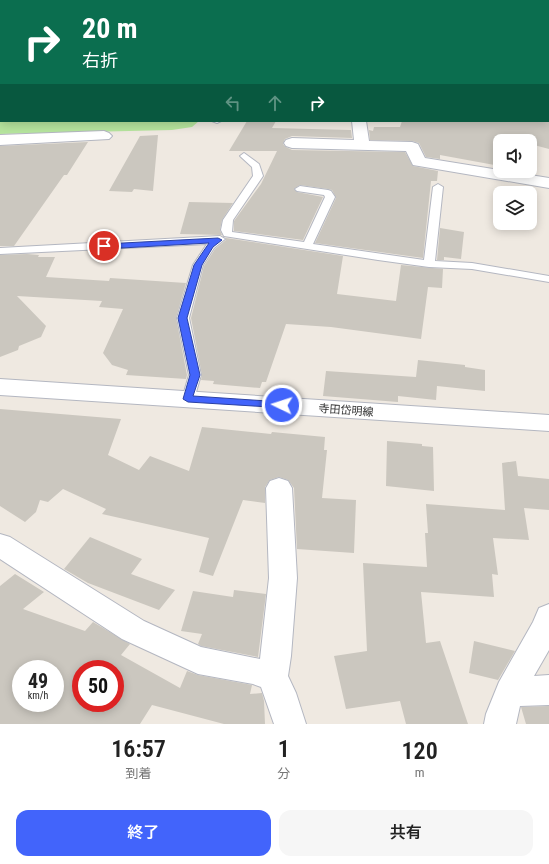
<!DOCTYPE html>
<html lang="ja">
<head>
<meta charset="utf-8">
<style>
	:root { --surface:#fff; --page:#f6f6f6; --text:#222; --muted:#767676; --accent:#4264fb }
	body { margin:0; font-family:"Roboto Condensed","Noto Sans JP",sans-serif; background:var(--page); color:var(--text); height:100vh; display:flex; flex-direction:column; font-size:15px; white-space:nowrap }
	* { box-sizing:border-box; margin:0 }
	p { font-size:13px; color:var(--muted) }
	.icon { flex:none; width:22px; height:22px; fill:none; stroke:currentColor; stroke-width:2; stroke-linecap:round; stroke-linejoin:round }
	.map { position:relative; height:724px; overflow:hidden }
	.drawer { display:flex; flex-direction:column; background:var(--surface); flex:1 }
	.drawer>* { flex:none }
	.guide { position:absolute; left:0px; top:0px; width:549px; height:122px; box-shadow:0 2px 10px #0003; background:#0b6e4f; color:#fff; overflow:hidden }
	.buttons { position:absolute; left:493px; top:134px; display:grid; gap:8px }
	.buttons a { display:grid; place-items:center; width:44px; height:44px; border-radius:8px; background:var(--surface); box-shadow:0 2px 10px #0003; font-size:20px }
	.speed { position:absolute; left:12px; top:660px; display:flex; gap:8px; font-size:20px; font-weight:700; text-align:center }
	.speed>* { display:grid; place-content:center; width:52px; height:52px; border-radius:50%; background:var(--surface); box-shadow:0 2px 10px #0003; line-height:1 }
	.speed small { font-size:10px; font-weight:400 }
	.speed .limit { border:6px solid #d22; background:#fff; color:#111 }
	.pin { position:absolute; display:grid; place-items:center; width:34px; height:34px; color:#fff; margin:-17px; border:2px solid #fff; border-radius:50%; box-shadow:0 1px 4px #0007 }
	.me { position:absolute; width:44px; margin:-22px; rotate:274deg; stroke-linejoin:round; filter:drop-shadow(0 0 3px #0008) }
	.turn { display:flex; align-items:center; gap:14px; height:84px; padding:0 16px; font-size:18px }
	.turn .icon { width:52px; height:52px; stroke-width:2.5 }
	.turn b { display:block; font-size:28px; line-height:34px }
	.lanes { display:flex; align-items:center; height:38px; padding:0 16px; background:#0003; justify-content:center; gap:20px; direction:ltr }
	.lanes .off { opacity:.35 }
	.eta { display:flex; justify-content:space-evenly; align-items:center; height:68px; text-align:center }
	.eta b { font-size:24px; font-weight:600; line-height:28px }
	.primary-button { display:flex; gap:8px; margin-top:auto; padding:8px 16px }
	.primary-button a { flex:1; height:46px; border-radius:12px; background:var(--accent); color:#fff; font-size:16px; font-weight:600; line-height:46px; text-align:center }
	.primary-button a+a { background:var(--page); color:var(--text) }
	.map>svg:first-child { display:block }
</style>
</head>
<body>
<div class="map">
<svg width="549" height="724" viewBox="0 0 549 724">
	<rect width="100%" height="100%" fill="#efe9e1"/>
	<!-- green -->
	<path fill="#b6e59e" d="M 0,81 L 1,121 L 199,121 L 192,127 L 172,130 L 0,134 Z"/>
	<!-- building -->
	<path fill="#cbc7bf" fill-rule="evenodd" d="M 247,121 L 276,121 L 272,128 L 351,130 L 352,138 L 292,136 L 285,139 L 283,144 L 286,147 L 292,150 L 405,152 L 413,166 L 438,171 L 437,181 L 431,181 L 423,258 L 315,243 L 336,198 L 332,190 L 328,189 L 300,185 L 294,189 L 297,192 L 323,197 L 303,240 L 234,231 L 234,221 L 261,184 L 277,151 L 229,151 Z
		M 402,121 L 549,121 L 549,149 L 534,145 L 530,157 L 530,141 L 500,141 L 500,166 L 440,155 L 440,159 L 426,157 L 419,143 L 412,141 L 370,140 L 369,130 L 373,131 L 374,127 L 400,127 Z
		M 158,135 L 153,191 L 134,189 L 132,192 L 109,191 L 140,136 Z
		M 88,142 L 67,175 L 64,175 L 14,246 L 0,246 L 0,146 Z
		M 189,202 L 233,203 L 222,220 L 220,230 L 222,235 L 180,234 Z
		M 440,228 L 464,232 L 461,259 L 444,257 L 444,260 L 437,260 Z
		M 226,238 L 343,256 L 337,294 L 396,301 L 401,265 L 443,269 L 442,288 L 428,287 L 421,339 L 331,327 L 286,324 L 266,382 L 262,382 L 260,388 L 213,384 L 214,381 L 201,380 L 202,375 L 191,318 L 204,266 L 215,249 L 226,240 Z
		M 27,254 L 39,255 L 38,257 L 55,257 L 46,277 L 109,281 L 110,278 L 186,283 L 176,318 L 187,375 L 186,379 L 126,375 L 128,370 L 112,365 L 103,353 L 123,309 L 99,307 L 102,301 L 17,296 L 46,326 L 41,337 L 19,346 L 18,350 L 0,357 L 0,255 Z
		M 418,360 L 465,365 L 465,367 L 485,370 L 485,391 L 437,386 L 436,400 L 398,396 L 398,402 L 323,396 L 326,371 L 416,377 Z
		M 0,409 L 121,419 L 108,455 L 139,470 L 150,456 L 189,471 L 202,427 L 271,434 L 272,432 L 325,437 L 324,450 L 327,450 L 322,498 L 356,500 L 354,553 L 297,549 L 294,488 L 288,480 L 279,477 L 270,480 L 265,487 L 265,503 L 243,500 L 213,576 L 199,572 L 209,538 L 102,514 L 106,509 L 63,489 L 48,502 L 40,500 L 36,512 L 25,522 L 0,506 Z
		M 387,441 L 422,444 L 422,446 L 433,447 L 434,491 L 386,486 Z
		M 516,461 L 518,476 L 549,479 L 549,510 L 524,508 L 529,540 L 493,538 L 498,575 L 492,574 L 494,597 L 421,592 L 426,643 L 440,641 L 468,724 L 406,724 L 400,701 L 346,709 L 334,656 L 367,651 L 363,563 L 427,567 L 425,533 L 428,533 L 426,504 L 505,510 L 502,463 Z
		M 90,537 L 142,559 L 131,574 L 175,590 L 159,610 L 88,583 L 64,569 Z
		M 15,574 L 44,592 L 23,609 L 85,631 L 93,622 L 130,644 L 121,655 L 180,688 L 187,671 L 198,675 L 252,685 L 250,694 L 262,693 L 264,701 L 265,724 L 224,724 L 152,705 L 140,724 L 0,724 L 0,586 ZM 21,669 L 55,669 L 55,703 L 21,703 ZM 81,669 L 115,669 L 115,703 L 81,703 Z
		M 234,590 L 266,594 L 258,657 L 201,646 L 198,644 L 202,634 L 181,631 L 193,591 L 233,597 Z
		M 474,641 L 515,651 L 498,680 L 469,673 Z
		M 549,706 L 549,724 L 526,724 L 521,707 Z"/>
	<g fill="none" stroke-linecap="round" stroke-linejoin="round">
		<defs>
			<path id="service" d="M 0,75 L 1,75 L 1,79 L 0,79 Z
				M 212,121 L 221,121 L 217,123 Z
				M 244,153 L 259,164 L 263,176 L 233,220 L 232,232 L 304,242 L 325,197 L 324,195 L 297,191 L 295,189 L 300,186 L 328,190 L 331,191 L 335,197 L 313,244 L 424,260 L 433,187 L 438,184 L 443,187 L 435,261 L 472,263 L 549,276 L 549,282 L 472,269 L 429,267 L 378,260 L 224,236 L 221,230 L 223,220 L 253,176 L 252,167 L 240,156 Z
				M 220,236 L 225,239 L 214,248 L 203,265 L 189,318 L 201,375 L 194,399 L 192,402 L 188,403 L 184,402 L 182,399 L 189,375 L 177,318 L 193,265 L 207,244 L 0,254 L 0,248 Z"/>
			<path id="minor" d="M 182,0 L 194,0 L 195,1 L 183,1 Z
				M 317,0 L 329,0 L 330,1 L 318,1 Z
				M 336,0 L 348,0 L 348,1 L 336,1 Z
				M 362,0 L 384,0 L 361,1 Z
				M 443,0 L 455,0 L 455,1 L 443,1 Z
				M 548,15 L 549,15 L 549,23 L 548,23 Z
				M 0,26 L 1,26 L 1,34 L 0,34 Z
				M 548,54 L 549,54 L 549,62 L 548,62 Z
				M 0,56 L 1,56 L 1,64 L 0,64 Z
				M 548,93 L 549,93 L 549,102 L 548,102 Z
				M 352,121 L 366,121 L 369,141 L 412,142 L 418,144 L 425,158 L 549,178 L 549,188 L 413,165 L 406,151 L 292,148 L 286,146 L 284,143 L 286,140 L 292,138 L 354,140 Z
				M 104,131 L 109,133 L 112,136 L 109,139 L 0,145 L 0,135 Z
				M 279,478 L 288,481 L 292,488 L 297,578 L 291,656 L 288,676 L 296,693 L 306,724 L 274,724 L 261,687 L 253,684 L 198,674 L 122,639 L 0,559 L 0,534 L 10,537 L 144,621 L 201,647 L 260,659 L 269,578 L 266,488 L 270,481 Z
				M 549,604 L 549,650 L 534,676 L 549,675 L 549,705 L 520,706 L 516,724 L 484,724 L 486,714 L 499,682 L 533,622 L 539,608 Z"/>
			<path id="secondary" d="M 0,379 L 549,415 L 549,431 L 0,395 Z"/>
		</defs>
		<!-- service casing -->
		<use href="#service" stroke="#b4b7c1" stroke-width="2"/>
		<!-- minor casing -->
		<use href="#minor" stroke="#b4b7c1" stroke-width="2"/>
		<!-- secondary casing -->
		<use href="#secondary" stroke="#b4b7c1" stroke-width="2"/>
		<!-- service -->
		<use href="#service" fill="#fff" fill-rule="evenodd"/>
		<!-- minor -->
		<use href="#minor" fill="#fff" fill-rule="evenodd"/>
		<!-- secondary -->
		<use href="#secondary" fill="#fff" fill-rule="evenodd"/>
	</g>
	<!-- route -->
	<path fill="#4264fb" stroke="#2b41a3" d="M 218,238 L 222,240 L 213,247 L 202,265 L 187,318 L 200,375 L 193,396 L 282,402 L 286,403 L 287,405 L 286,408 L 188,402 L 183,399 L 190,375 L 178,318 L 194,265 L 209,243 L 104,249 L 101,246 L 104,244 Z"/>
	<g text-anchor="middle" stroke-width="4" stroke-linejoin="round" paint-order="stroke">
		<!-- street labels -->
		<g font-size="11" fill="#2e2e2e" stroke="#fff">
			<text transform="translate(346 410) rotate(4)" y="4">寺田岱明線</text>
		</g>
	</g>
</svg>
<div class="buttons">
<a><svg class="icon" aria-label="sound" viewBox="0 0 24 24"><path d="M4 9h4l5-4v14l-5-4H4zM17 9q2 3 0 6"/></svg></a>
<a><svg class="icon" aria-label="layers" viewBox="0 0 24 24"><path d="M12 4l9 5-9 5-9-5zM3 14l9 5 9-5"/></svg></a>
</div>
<div class="speed"><div>49<small>km/h</small></div><div class="limit">50</div></div>
<div class="pin" style="left:104px;top:246px;background:#d93025"><svg class="icon" aria-label="arrive" viewBox="0 0 24 24"><path d="M6 21V4h12l-3 4 3 4H6"/></svg></div>
<svg class="me" style="left:282px;top:405px" viewBox="-20 -20 40 40"><circle r="17" fill="#4264fb" stroke="#fff" stroke-width="3"/><path d="M0-11L8 9 0 5-8 9z" fill="#fff"/></svg>
<div class="guide">
<div class="turn"><svg class="icon" aria-label="right" viewBox="0 0 24 24"><path d="M7 20v-9h11M14 6l5 5-5 5"/></svg><div><b>20 m</b>右折</div></div>
<div class="lanes"><svg class="icon off" aria-label="left" viewBox="0 0 24 24"><path d="M17 20v-9H6M10 6l-5 5 5 5"/></svg><svg class="icon off" aria-label="ahead" viewBox="0 0 24 24"><path d="M12 20V5M6 11l6-6 6 6"/></svg><svg class="icon" aria-label="right" viewBox="0 0 24 24"><path d="M7 20v-9h11M14 6l5 5-5 5"/></svg></div>
</div>
</div>
<section class="drawer">
<div class="eta">
<div><b>16:57</b><p>到着</p></div>
<div><b>1</b><p>分</p></div>
<div><b>120</b><p>m</p></div>
</div>
<div class="primary-button"><a>終了</a><a>共有</a></div>
</section>
</body>
</html>
